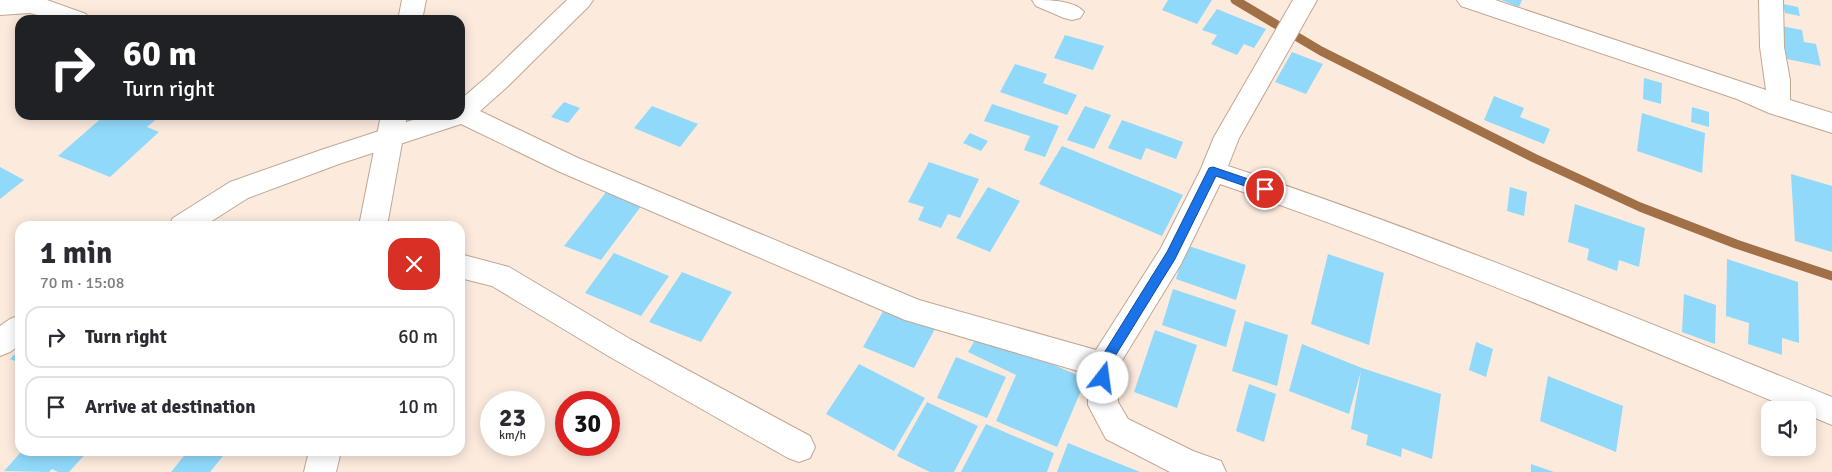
<!DOCTYPE html>
<html lang="en">
<head>
<meta charset="utf-8">
<style>
	:root { --surface:#fff; --page:#f2f2f3; --text:#2b2b33; --muted:#7c7c81; --line:#e1e1e2 }
	body { margin:0; font-family:Signika,sans-serif; background:var(--page); color:var(--text); height:100vh; display:flex; flex-direction:column; font-size:19px; white-space:nowrap }
	* { box-sizing:border-box; margin:0 }
	p { font-size:16px; color:var(--muted) }
	.icon { flex:none; width:28px; height:28px; fill:none; stroke:currentColor; stroke-width:2; stroke-linecap:round; stroke-linejoin:round }
	.map { position:relative; flex:1; overflow:hidden }
	.side { position:absolute; left:15px; top:221px; width:450px; height:235px; display:flex; flex-direction:column; background:var(--surface); border-radius:15px; box-shadow:0 2px 12px #0003 }
	.side>* { flex:none }
	.top-card { position:absolute; left:15px; top:15px; width:450px; height:105px; border-radius:15px; box-shadow:0 2px 12px #0003; background:#202124; color:#fff; overflow:hidden }
	.tools { position:absolute; left:1761px; top:401px; display:grid; gap:10px }
	.tools a { display:grid; place-items:center; width:55px; height:55px; border-radius:10px; background:var(--surface); box-shadow:0 2px 12px #0003; font-size:25px }
	.speed { position:absolute; left:480px; top:391px; display:flex; gap:10px; font-size:25px; font-weight:700; text-align:center }
	.speed>* { display:grid; place-content:center; width:65px; height:65px; border-radius:50%; background:var(--surface); box-shadow:0 2px 12px #0003; line-height:1 }
	.speed small { font-size:12px; font-weight:400 }
	.speed .limit { border:8px solid #d22; background:#fff; color:#111 }
	.pin { position:absolute; display:grid; place-items:center; width:42px; height:42px; color:#fff; margin:-21px; border:2px solid #fff; border-radius:50%; box-shadow:0 1px 5px #0007 }
	.me { position:absolute; width:55px; margin:-28px; rotate:15deg; stroke-linejoin:round; filter:drop-shadow(0 0 4px #0008) }
	.turn { display:flex; align-items:center; gap:18px; height:105px; padding:0 25px; font-size:22px }
	.turn .icon { width:65px; height:65px; stroke-width:2.5 }
	.turn b { display:block; font-size:35px; line-height:42px }
	.round { display:grid; place-items:center; flex:none; width:52px; height:52px; border-radius:15px; background:var(--page) }
	.summary { display:flex; align-items:center; justify-content:space-between; height:85px; padding:0 25px }
	h1 { font-size:30px; font-weight:700; line-height:38px }
	ul { padding:0; list-style:none }
	li { display:flex; align-items:center; gap:15px; height:62px; margin:0 10px 8px; padding:0 15px; border:2px solid var(--line); border-radius:15px }
	li div { flex:1 }
	li b { display:block; font-size:19px }
	li em { font-style:normal }
	.map>svg:first-child { display:block }
</style>
</head>
<body>
<div class="map">
<svg width="1832" height="472" viewBox="0 0 1832 472">
	<rect width="100%" height="100%" fill="#fceadd"/>
	<g fill="none" stroke-linecap="round" stroke-linejoin="round">
		<!-- stream -->
		<path stroke="#a27047" stroke-width="9" d="M 1235,0 L 1321,51 L 1534,158 L 1640,207 L 1736,244 L 1832,276"/>
	</g>
	<!-- building -->
	<path fill="#90d9fb" d="M 1168,0 L 1212,0 L 1197,24 L 1162,10 Z
		M 1501,0 L 1522,0 L 1519,7 Z
		M 1783,4 L 1798,7 L 1800,16 L 1785,13 Z
		M 1217,9 L 1266,29 L 1254,48 L 1244,44 L 1237,55 L 1211,44 L 1217,35 L 1202,30 Z
		M 1781,26 L 1802,30 L 1804,42 L 1816,44 L 1821,66 L 1787,59 Z
		M 1065,35 L 1104,46 L 1093,70 L 1054,58 Z
		M 1292,52 L 1323,64 L 1306,94 L 1275,82 Z
		M 1015,64 L 1047,74 L 1043,83 L 1077,95 L 1067,115 L 1000,92 Z
		M 1644,78 L 1662,83 L 1661,104 L 1643,99 Z
		M 1494,96 L 1524,108 L 1520,117 L 1550,129 L 1544,144 L 1484,120 Z
		M 564,102 L 580,108 L 568,123 L 551,117 Z
		M 992,104 L 1059,126 L 1045,157 L 1024,150 L 1030,136 L 984,121 Z
		M 652,106 L 698,124 L 680,147 L 634,128 Z
		M 1085,106 L 1111,115 L 1094,149 L 1067,140 Z
		M 1692,107 L 1709,112 L 1709,127 L 1691,122 Z
		M 1642,113 L 1705,133 L 1702,173 L 1637,151 Z
		M 105,115 L 129,117 L 131,115 L 161,115 L 147,127 L 159,132 L 110,177 L 58,156 Z
		M 1122,120 L 1183,142 L 1176,159 L 1146,148 L 1141,160 L 1108,148 Z
		M 970,133 L 988,141 L 981,151 L 963,143 Z
		M 1062,146 L 1183,195 L 1162,236 L 1039,184 Z
		M 929,162 L 979,179 L 960,218 L 948,214 L 941,228 L 918,220 L 924,207 L 908,202 Z
		M 0,167 L 24,180 L 0,199 Z
		M 1791,174 L 1832,186 L 1832,252 L 1795,241 Z
		M 988,187 L 1020,201 L 990,252 L 956,238 Z
		M 1510,187 L 1527,192 L 1524,216 L 1507,211 Z
		M 607,191 L 642,205 L 601,260 L 564,246 Z
		M 1575,204 L 1645,228 L 1639,267 L 1619,260 L 1617,271 L 1587,260 L 1589,249 L 1568,242 Z
		M 1186,245 L 1246,265 L 1236,300 L 1176,279 Z
		M 614,253 L 669,276 L 641,316 L 585,293 Z
		M 1328,254 L 1384,273 L 1369,345 L 1311,324 Z
		M 1727,259 L 1798,282 L 1799,343 L 1782,338 L 1782,355 L 1748,344 L 1749,323 L 1726,316 Z
		M 682,272 L 732,292 L 701,342 L 649,322 Z
		M 1173,289 L 1236,310 L 1226,347 L 1162,325 Z
		M 1684,294 L 1716,305 L 1715,344 L 1682,332 Z
		M 886,306 L 936,327 L 914,368 L 863,347 Z
		M 1245,321 L 1288,335 L 1277,386 L 1232,371 Z
		M 1155,330 L 1197,345 L 1177,408 L 1134,392 Z
		M 980,332 L 1086,379 L 1057,447 L 996,421 L 1016,375 L 968,352 Z
		M 1476,342 L 1493,349 L 1486,377 L 1469,370 Z
		M 1302,344 L 1362,368 L 1441,394 L 1432,459 L 1402,448 L 1401,457 L 1366,445 L 1368,435 L 1351,429 L 1361,371 L 1349,414 L 1289,391 Z
		M 20,349 L 20,363 L 10,359 Z
		M 956,357 L 1006,377 L 987,418 L 937,398 Z
		M 859,364 L 925,398 L 894,451 L 826,414 Z
		M 1548,376 L 1623,406 L 1616,452 L 1540,421 Z
		M 1249,384 L 1276,394 L 1264,442 L 1236,431 Z
		M 927,402 L 978,426 L 954,472 L 930,472 L 897,456 Z
		M 986,424 L 1054,453 L 1047,472 L 961,472 Z
		M 1068,443 L 1140,472 L 1057,472 Z
		M 22,451 L 88,451 L 69,472 L 58,472 L 52,469 L 49,472 L 4,471 Z
		M 188,451 L 227,451 L 210,472 L 171,472 Z
		M 1531,464 L 1554,472 L 1531,472 Z"/>
	<g fill="none" stroke-linecap="round" stroke-linejoin="round">
		<defs>
			<path id="minor" d="M 0,0 L 47,0 L 86,14 L 90,20 L 56,20 L 30,13 L 0,15 Z
				M 567,0 L 593,0 L 589,6 L 507,87 L 480,111 L 578,158 L 919,300 L 1096,350 L 1161,248 L 1200,171 L 1214,137 L 1293,0 L 1317,0 L 1239,138 L 1228,166 C 1433,234 1632,316 1832,397 L 1832,425 L 1808,415 L 1808,410 L 1794,410 C 1604,331 1415,251 1220,184 L 1181,264 L 1118,367 L 1118,402 L 1128,419 L 1193,451 L 1221,461 L 1226,472 L 1170,472 L 1106,439 L 1088,405 L 1088,374 L 905,320 L 560,172 L 461,124 L 339,164 L 248,198 L 204,226 L 169,226 L 173,218 L 230,182 L 321,150 L 428,115 L 460,115 L 460,100 L 489,75 Z
				M 1032,0 C 1049,0 1074,0 1084,12 L 1080,18 L 1072,20 L 1064,18 L 1036,6 Z
				M 1457,0 L 1495,0 L 1766,90 L 1760,47 L 1759,0 L 1783,0 L 1784,47 L 1790,80 L 1790,100 L 1832,113 L 1832,133 L 1769,113 L 1737,99 L 1461,6 Z
				M 460,254 L 509,267 L 630,339 L 810,436 L 815,447 L 810,458 L 799,462 L 788,458 L 610,357 L 492,286 L 460,278 Z
				M 20,315 L 20,345 L 10,352 L 0,356 L 0,326 L 10,319 Z"/>
			<path id="secondary" d="M 402,0 L 426,0 L 422,20 L 398,20 Z
				M 381,115 L 407,115 L 387,226 L 359,226 Z
				M 309,451 L 341,451 L 336,472 L 304,472 Z"/>
		</defs>
		<!-- minor casing -->
		<use href="#minor" stroke="#c2a792" stroke-width="2"/>
		<!-- secondary casing -->
		<use href="#secondary" stroke="#c2a792" stroke-width="2"/>
		<!-- minor -->
		<use href="#minor" fill="#fff" fill-rule="evenodd"/>
		<!-- secondary -->
		<use href="#secondary" fill="#fff" fill-rule="evenodd"/>
	</g>
	<!-- route -->
	<path fill="#1a73e8" stroke="#114b97" d="M 1213,167 L 1269,186 L 1270,189 L 1265,193 L 1216,176 L 1175,259 L 1109,366 L 1107,382 L 1103,384 L 1098,382 L 1097,378 L 1099,361 L 1167,252 L 1209,168 Z"/>
</svg>
<div class="tools">
<a><svg class="icon" aria-label="sound" viewBox="0 0 24 24"><path d="M4 9h4l5-4v14l-5-4H4zM17 9q2 3 0 6"/></svg></a>
</div>
<div class="speed"><div>23<small>km/h</small></div><div class="limit">30</div></div>
<div class="pin" style="left:1265px;top:189px;background:#d93025"><svg class="icon" aria-label="arrive" viewBox="0 0 24 24"><path d="M6 21V4h12l-3 4 3 4H6"/></svg></div>
<svg class="me" style="left:1103px;top:378px" viewBox="-20 -20 40 40"><circle r="19" fill="#fff"/><path d="M0-13L10 11 0 6-10 11z" fill="#1a73e8"/></svg>
<div class="top-card">
<div class="turn"><svg class="icon" aria-label="right" viewBox="0 0 24 24"><path d="M7 20v-9h11M14 6l5 5-5 5"/></svg><div><b>60 m</b>Turn right</div></div>
</div>
<section class="side">
<div class="summary"><div><h1>1 min</h1><p>70 m · 15:08</p></div><a class="round" style="background:#d93025;color:#fff"><svg class="icon" aria-label="close" viewBox="0 0 24 24"><path d="M6 6l12 12M18 6L6 18"/></svg></a></div>
<ul>
<li><svg class="icon" aria-label="right" viewBox="0 0 24 24"><path d="M7 20v-9h11M14 6l5 5-5 5"/></svg><div><b>Turn right</b></div><em>60 m</em></li>
<li><svg class="icon" aria-label="arrive" viewBox="0 0 24 24"><path d="M6 21V4h12l-3 4 3 4H6"/></svg><div><b>Arrive at destination</b></div><em>10 m</em></li>
</ul>
</section>
</div>
</body>
</html>
